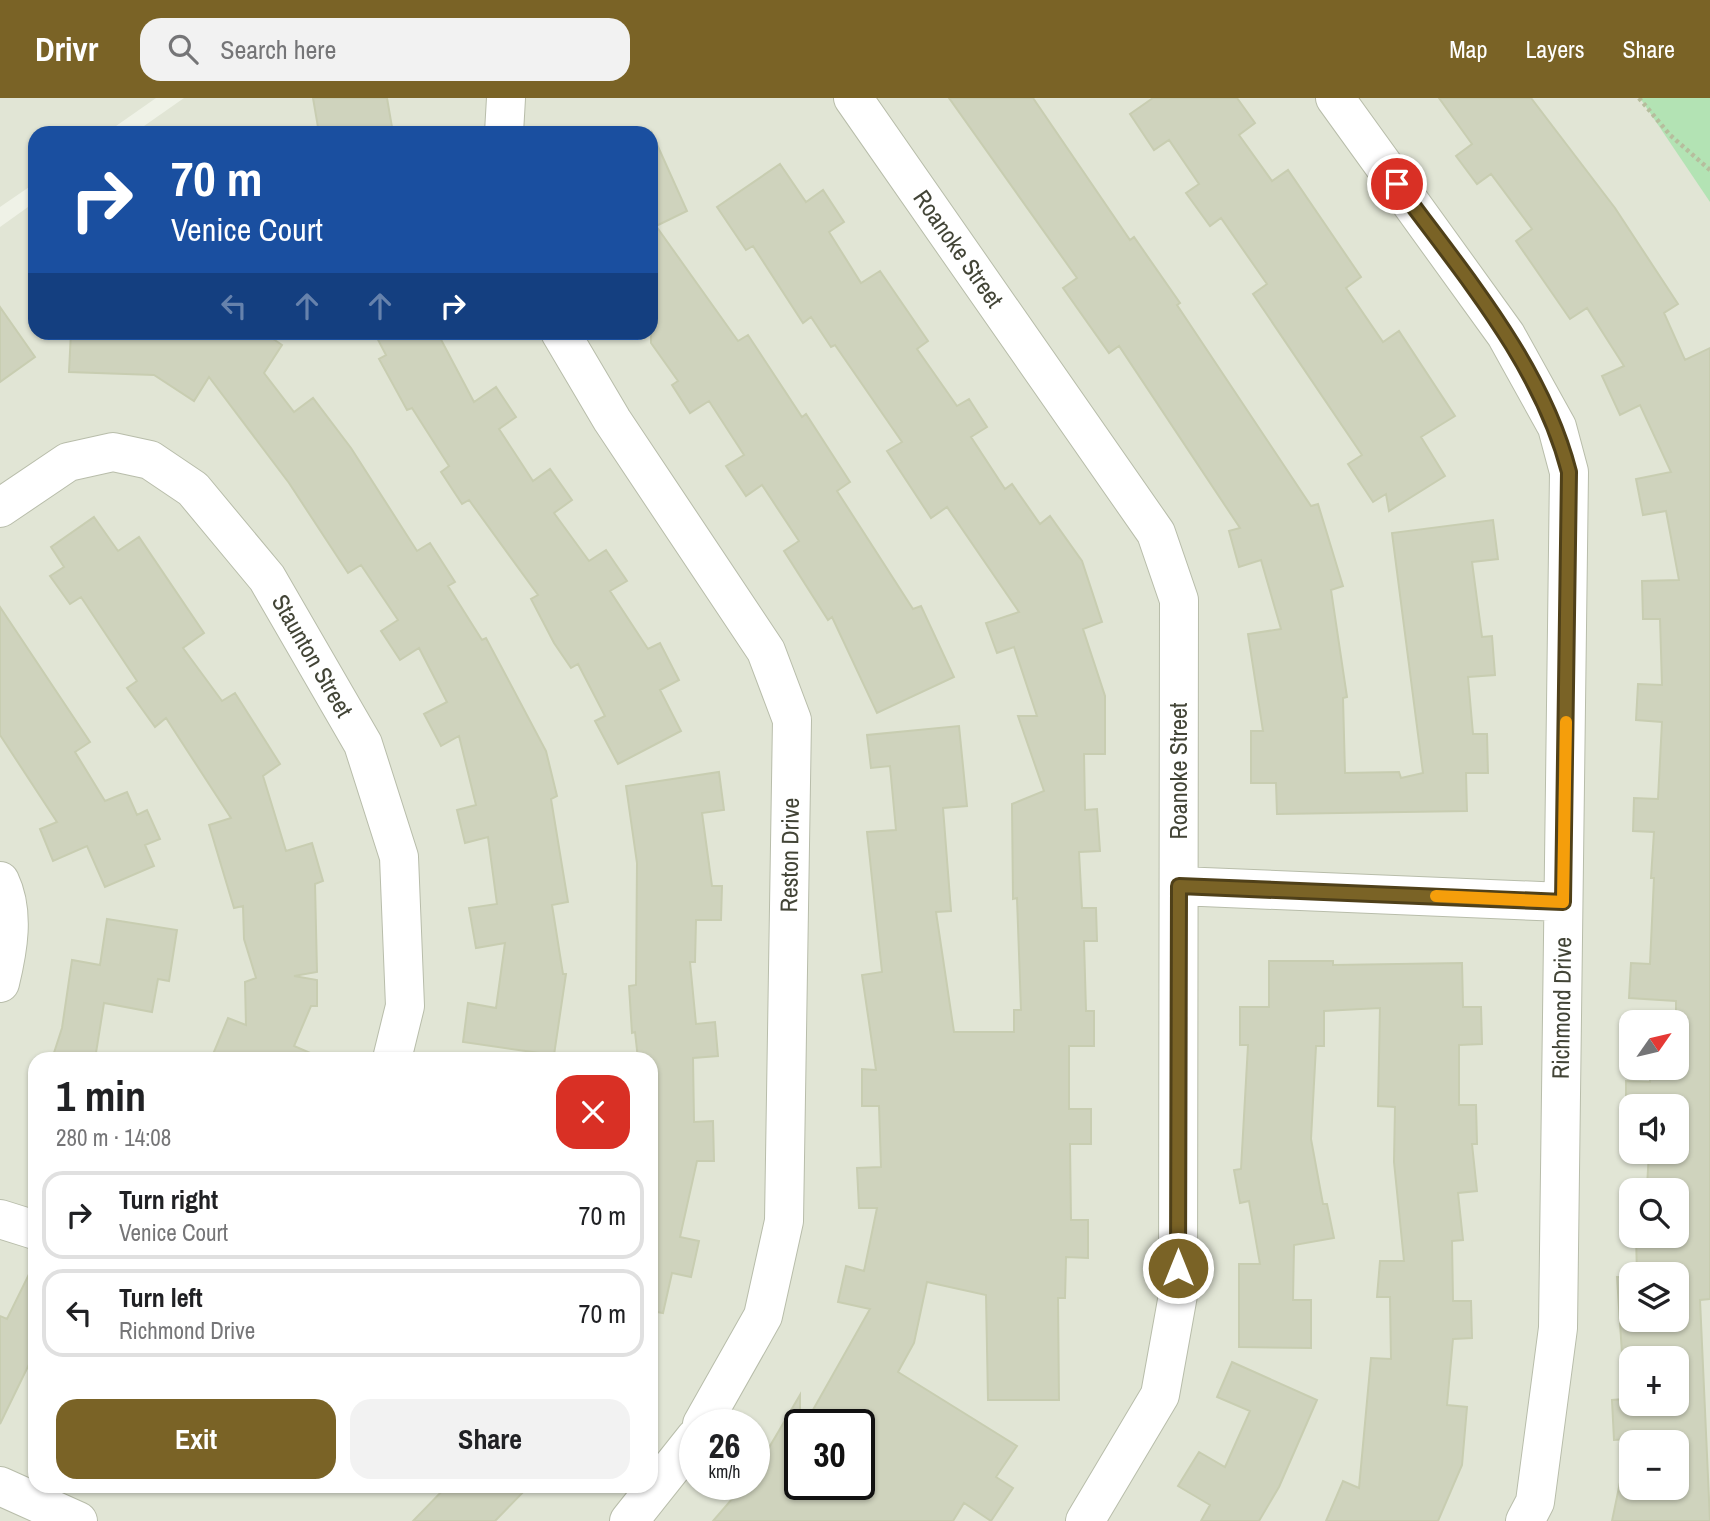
<!DOCTYPE html>
<html lang="en">
<head>
<meta charset="utf-8">
<style>
	:root { --surface:#fff; --page:#f2f2f2; --text:#202124; --muted:#757577; --line:#e0e0e0; --accent:#7a6326 }
	body { margin:0; font-family:"Archivo Narrow",sans-serif; background:var(--page); color:var(--text); height:100vh; display:flex; flex-direction:column; font-size:26px; white-space:nowrap }
	* { box-sizing:border-box; margin:0 }
	p { font-size:23px; color:var(--muted) }
	.icon { flex:none; width:38px; height:38px; fill:none; stroke:currentColor; stroke-width:2; stroke-linecap:round; stroke-linejoin:round }
	.map { position:relative; flex:1; overflow:hidden }
	.sheet { position:absolute; left:28px; top:954px; width:630px; height:441px; display:flex; flex-direction:column; background:var(--surface); border-radius:21px; box-shadow:0 2px 5px #0004 }
	.sheet>* { flex:none }
	.top-card { position:absolute; left:28px; top:28px; width:630px; height:214px; border-radius:21px; box-shadow:0 2px 5px #0004; background:#1a4fa0; color:#fff; overflow:hidden }
	.needle { width:46px; rotate:56deg }
	.fabs { position:absolute; left:1619px; top:912px; display:grid; gap:14px }
	.fabs a { display:grid; place-items:center; width:70px; height:70px; border-radius:14px; background:var(--surface); box-shadow:0 2px 5px #0004; font-size:35px }
	.speed { position:absolute; left:679px; top:1311px; display:flex; gap:14px; font-size:35px; font-weight:700; text-align:center }
	.speed>* { display:grid; place-content:center; width:91px; height:91px; border-radius:50%; background:var(--surface); box-shadow:0 2px 5px #0004; line-height:1 }
	.speed small { font-size:18px; font-weight:400 }
	.speed .limit { border:4px solid #111; border-radius:10px; background:#fff; color:#111 }
	.pin { position:absolute; display:grid; place-items:center; width:60px; height:60px; color:#fff; margin:-30px; border:4px solid #fff; border-radius:50%; box-shadow:0 2px 7px #0007 }
	.me { position:absolute; width:77px; margin:-38px; rotate:0deg; stroke-linejoin:round; filter:drop-shadow(0 0 5px #0008) }
	.turn { display:flex; align-items:center; gap:24px; height:147px; padding:0 28px; font-size:32px }
	.turn .icon { width:91px; height:91px; stroke-width:2.5 }
	.turn b { display:block; font-size:49px; line-height:60px }
	.lanes { display:flex; align-items:center; height:66px; padding:0 28px; background:#0003; justify-content:center; gap:35px; direction:ltr }
	.lanes .off { opacity:.35 }
	.round { display:grid; place-items:center; flex:none; width:74px; height:74px; border-radius:21px; background:var(--page) }
	.headline { display:flex; align-items:center; justify-content:space-between; height:119px; padding:0 28px }
	h1 { font-size:42px; font-weight:700; line-height:52px }
	.primary-button { display:flex; gap:14px; margin-top:auto; padding:14px 28px }
	.primary-button a { flex:1; height:80px; border-radius:21px; background:var(--accent); color:#fff; font-size:28px; font-weight:700; line-height:80px; text-align:center }
	.primary-button a+a { background:var(--page); color:var(--text) }
	ul { padding:0; list-style:none }
	li { display:flex; align-items:center; gap:21px; height:88px; margin:0 14px 10px; padding:0 14px; border:4px solid var(--line); border-radius:21px }
	li div { flex:1 }
	li b { display:block; font-size:26px }
	li em { font-style:normal }
	header { display:flex; align-items:center; gap:42px; box-sizing:border-box; height:98px; padding:0 35px; background:var(--accent); color:#fff }
	header strong { font-size:33px }
	nav { display:flex; gap:38px; margin-inline-start:auto; font-size:24px }
	.search { width:490px; height:63px; background:var(--page); display:flex; align-items:center; gap:18px; box-sizing:border-box; padding:0 24px; border-radius:21px; color:var(--muted); font-size:26px }
	.map>svg:first-child { display:block }
</style>
</head>
<body>
<header>
<strong>Drivr</strong>
<div class="search"><svg class="icon" aria-label="search" viewBox="0 0 24 24"><circle cx="10" cy="10" r="6"/><path d="M15 15l6 6"/></svg>Search here</div>
<nav><a>Map</a><a>Layers</a><a>Share</a></nav>
</header>
<div class="map">
<svg width="1710" height="1423" viewBox="0 0 1710 1423">
	<rect width="100%" height="100%" fill="#eff2e7"/>
	<!-- residential -->
	<path fill="#e1e5d5" fill-rule="evenodd" d="M 0,0 L 156,0 L 106,35 L 35,35 L 35,85 L 0,109 Z
		M 184,0 L 1710,0 L 1710,1423 L 0,1423 L 0,129 L 35,104 L 35,234 L 651,234 L 651,35 L 134,35 ZM 1631,924 L 1676,924 L 1676,970 L 1631,970 ZM 35,961 L 651,961 L 651,1388 L 35,1388 ZM 1631,1008 L 1676,1008 L 1676,1054 L 1631,1054 ZM 1631,1092 L 1676,1092 L 1676,1138 L 1631,1138 ZM 1631,1176 L 1676,1176 L 1676,1222 L 1631,1222 ZM 1631,1260 L 1676,1260 L 1676,1306 L 1631,1306 ZM 695,1326 L 754,1326 L 754,1386 L 695,1386 ZM 800,1326 L 859,1326 L 859,1386 L 800,1386 ZM 1631,1344 L 1676,1344 L 1676,1390 L 1631,1390 Z"/>
	<!-- green -->
	<path fill="#b3e3b4" d="M 1640,0 L 1710,0 L 1710,104 Z"/>
	<!-- building -->
	<path fill="#cfd3bd" stroke="#c8cdb1" stroke-width="2" fill-rule="evenodd" d="M 313,0 L 387,0 L 393,35 L 319,35 Z
		M 949,0 L 1033,0 L 1130,142 L 1134,139 L 1180,205 L 1177,207 L 1311,408 L 1318,406 L 1343,488 L 1331,492 L 1347,599 L 1343,600 L 1345,675 L 1399,674 L 1401,680 L 1423,675 L 1392,435 L 1493,422 L 1498,461 L 1472,464 L 1482,539 L 1492,538 L 1495,577 L 1468,579 L 1473,636 L 1487,636 L 1488,675 L 1466,675 L 1467,713 L 1277,716 L 1276,685 L 1251,685 L 1251,633 L 1263,633 L 1248,536 L 1281,531 L 1261,462 L 1239,469 L 1229,433 L 1240,430 L 1119,248 L 1109,255 L 1063,190 L 1077,180 Z
		M 1153,0 L 1237,0 L 1255,25 L 1239,37 L 1272,83 L 1288,72 L 1361,179 L 1346,190 L 1383,244 L 1399,233 L 1455,318 L 1421,339 L 1445,378 L 1389,413 L 1386,396 L 1373,404 L 1348,366 L 1362,357 L 1253,196 L 1267,186 L 1221,120 L 1210,128 L 1186,95 L 1199,86 L 1169,42 L 1154,52 L 1130,16 Z
		M 1439,0 L 1531,0 L 1615,110 L 1678,206 L 1664,215 L 1685,262 L 1710,250 L 1710,1201 L 1700,1202 L 1710,1423 L 1612,1423 L 1629,1341 L 1614,1342 L 1612,1302 L 1625,1301 L 1617,1179 L 1631,1179 L 1631,1222 L 1676,1222 L 1676,1176 L 1637,1176 L 1636,1138 L 1676,1138 L 1676,1092 L 1631,1092 L 1631,1124 L 1620,1124 L 1622,1088 L 1647,1089 L 1649,1054 L 1676,1054 L 1676,1008 L 1631,1008 L 1631,1019 L 1626,1018 L 1626,983 L 1650,984 L 1650,970 L 1676,970 L 1676,903 L 1629,900 L 1631,865 L 1650,866 L 1654,780 L 1651,780 L 1654,734 L 1633,733 L 1634,700 L 1658,701 L 1662,624 L 1636,622 L 1638,586 L 1662,587 L 1660,521 L 1643,521 L 1642,483 L 1679,482 L 1666,413 L 1643,417 L 1636,381 L 1671,374 L 1640,307 L 1620,317 L 1602,278 L 1624,268 L 1587,210 L 1570,221 L 1516,143 L 1532,131 L 1491,76 L 1477,86 L 1456,58 L 1472,46 ZM 1631,1260 L 1676,1260 L 1676,1306 L 1631,1306 ZM 1631,1344 L 1676,1344 L 1676,1390 L 1631,1390 Z
		M 651,33 L 687,113 L 656,128 L 738,243 L 748,237 L 802,319 L 806,316 L 850,384 L 837,393 L 913,511 L 921,508 L 954,579 L 877,615 L 832,519 L 828,522 L 784,453 L 799,443 L 762,387 L 746,398 L 726,368 L 744,357 L 709,303 L 690,315 L 672,287 L 678,283 L 651,245 Z
		M 780,66 L 806,104 L 823,92 L 844,124 L 829,134 L 861,185 L 880,173 L 928,243 L 917,251 L 957,308 L 969,301 L 987,329 L 971,339 L 1005,391 L 1012,386 L 1040,426 L 1050,418 L 1082,463 L 1102,524 L 1083,531 L 1105,598 L 1105,656 L 1084,656 L 1085,712 L 1097,711 L 1100,753 L 1079,754 L 1082,810 L 1096,810 L 1097,843 L 1084,843 L 1086,913 L 1094,913 L 1094,948 L 1069,948 L 1069,1011 L 1091,1011 L 1091,1046 L 1070,1046 L 1071,1122 L 1088,1122 L 1088,1160 L 1066,1159 L 1065,1200 L 1058,1200 L 1059,1302 L 988,1302 L 986,1197 L 927,1184 L 914,1245 L 898,1274 L 1017,1348 L 996,1379 L 1013,1390 L 991,1423 L 964,1405 L 953,1423 L 713,1423 L 745,1386 L 754,1386 L 754,1375 L 800,1297 L 800,1386 L 859,1386 L 859,1326 L 805,1326 L 870,1211 L 838,1204 L 846,1168 L 864,1173 L 877,1110 L 859,1110 L 857,1070 L 881,1069 L 879,1008 L 862,1008 L 862,971 L 876,972 L 862,877 L 882,874 L 867,734 L 896,732 L 890,668 L 871,670 L 867,637 L 959,628 L 967,708 L 943,710 L 951,813 L 936,814 L 954,934 L 1014,934 L 1014,912 L 1021,912 L 1017,800 L 1013,801 L 1012,706 L 1044,693 L 1018,618 L 1037,618 L 1014,549 L 997,555 L 986,525 L 1019,514 L 947,409 L 931,420 L 887,353 L 902,344 L 835,247 L 831,249 L 811,219 L 803,225 L 753,148 L 746,152 L 717,109 Z
		M 0,209 L 35,259 L 0,284 Z
		M 71,234 L 263,234 L 282,247 L 264,275 L 294,314 L 313,300 L 351,350 L 417,453 L 430,445 L 455,484 L 448,488 L 482,542 L 486,540 L 546,653 L 557,698 L 551,701 L 568,804 L 552,807 L 563,876 L 566,876 L 554,957 L 463,944 L 468,905 L 496,910 L 505,845 L 476,850 L 469,810 L 497,806 L 488,739 L 465,745 L 457,712 L 476,707 L 459,638 L 441,648 L 424,616 L 447,604 L 419,550 L 400,562 L 381,533 L 398,522 L 361,467 L 348,475 L 289,385 L 209,279 L 194,303 L 154,277 L 69,274 Z
		M 374,234 L 437,234 L 474,304 L 496,289 L 516,319 L 499,331 L 533,383 L 550,371 L 572,402 L 554,415 L 589,463 L 606,452 L 627,483 L 610,493 L 648,551 L 660,545 L 679,582 L 660,592 L 681,633 L 618,666 L 595,623 L 605,618 L 578,566 L 571,570 L 554,545 L 531,501 L 538,497 L 469,402 L 462,406 L 441,374 L 449,368 L 412,310 L 407,312 L 379,261 L 386,257 Z
		M 94,419 L 118,453 L 139,439 L 204,535 L 183,550 L 222,603 L 235,595 L 280,666 L 263,678 L 286,753 L 312,745 L 323,783 L 315,786 L 317,874 L 294,878 L 317,882 L 317,908 L 311,908 L 294,948 L 324,961 L 211,961 L 228,920 L 246,927 L 245,884 L 256,880 L 244,841 L 243,808 L 234,810 L 209,727 L 231,720 L 166,620 L 155,629 L 127,590 L 137,583 L 81,499 L 70,506 L 50,478 L 64,469 L 51,449 Z
		M 0,509 L 90,644 L 75,654 L 105,703 L 127,694 L 137,717 L 147,712 L 160,741 L 145,747 L 154,768 L 105,789 L 87,748 L 53,763 L 40,731 L 57,724 L 0,637 Z
		M 719,674 L 724,712 L 702,715 L 712,788 L 722,788 L 721,822 L 696,822 L 695,864 L 690,864 L 696,926 L 715,924 L 718,958 L 693,960 L 694,1024 L 713,1023 L 714,1063 L 697,1063 L 680,1139 L 699,1143 L 691,1179 L 672,1175 L 663,1215 L 651,1213 L 651,961 L 638,961 L 635,934 L 632,935 L 629,888 L 636,887 L 637,765 L 626,688 Z
		M 107,821 L 177,832 L 169,883 L 158,881 L 152,914 L 104,905 L 95,961 L 52,961 L 62,930 L 72,862 L 100,867 Z
		M 1269,863 L 1333,863 L 1333,867 L 1462,865 L 1463,909 L 1481,909 L 1482,946 L 1459,947 L 1459,1007 L 1476,1007 L 1477,1046 L 1472,1046 L 1477,1093 L 1458,1095 L 1463,1142 L 1452,1143 L 1453,1203 L 1471,1203 L 1472,1240 L 1453,1241 L 1447,1307 L 1467,1309 L 1462,1367 L 1438,1423 L 1326,1423 L 1343,1383 L 1359,1390 L 1371,1260 L 1391,1261 L 1390,1199 L 1377,1199 L 1380,1163 L 1404,1163 L 1394,1064 L 1395,1009 L 1378,1008 L 1380,910 L 1324,913 L 1324,948 L 1316,948 L 1311,1041 L 1323,1106 L 1327,1106 L 1334,1140 L 1294,1147 L 1293,1202 L 1311,1202 L 1311,1250 L 1239,1249 L 1239,1166 L 1260,1166 L 1249,1103 L 1240,1105 L 1234,1072 L 1241,1071 L 1248,947 L 1240,947 L 1240,909 L 1269,909 Z
		M 35,1164 L 35,1254 L 0,1326 L 0,1218 L 7,1221 Z
		M 1232,1264 L 1317,1302 L 1279,1389 L 1259,1423 L 1201,1423 L 1210,1407 L 1178,1388 L 1199,1354 L 1225,1369 L 1250,1313 L 1217,1299 Z
		M 447,1388 L 529,1388 L 495,1423 L 413,1423 Z"/>
	<g fill="none" stroke-linecap="round" stroke-linejoin="round">
		<defs>
			<path id="minor" d="M 853,0 L 1156,435 L 1179,502 L 1178,1197 L 1160,1297 L 1085,1423
				M 1335,0 L 1506,237 L 1557,329 L 1569,374 L 1558,1230 L 1535,1404 L 1525,1423
				M 504,35 L 506,0
				M 560,234 L 612,322 L 766,553 L 792,622 L 784,1123 L 763,1218 L 702,1326
				M 0,410 L 68,364 L 113,354 L 150,362 L 193,391 L 267,480 L 363,646 L 399,759 L 405,908 L 392,961
				M 0,783 C 15,814 8,852 0,885
				M 1179,788 L 1563,804
				M 0,1121 L 35,1132
				M 0,1388 L 78,1423
				M 629,1423 L 695,1340"/>
		</defs>
		<!-- minor casing -->
		<use href="#minor" stroke="#b8bdaa" stroke-width="40"/>
		<!-- path -->
		<path stroke="#b6bd9d" stroke-width="4.5" stroke-dasharray="3.5 3.5" stroke-linecap="butt" d="M 1639,0 L 1670,37 L 1710,72"/>
		<!-- minor -->
		<use href="#minor" stroke="#fff" stroke-width="38"/>
	</g>
	<g fill="none" stroke-linecap="round" stroke-linejoin="round">
		<defs>
			<path id="route" d="M 1178,1170 L 1179,788 L 1563,804 L 1569,374 C 1541,265 1462,175 1397,86"/>
		</defs>
		<!-- route casing -->
		<use href="#route" stroke="#4f4019" stroke-width="18"/>
		<!-- route -->
		<use href="#route" stroke="#7a6326" stroke-width="12"/>
		<!-- slow -->
		<path stroke="#f59e0b" stroke-width="12" d="M 1436,798 L 1563,804 L 1566,624"/>
	</g>
	<g text-anchor="middle" stroke-width="6" stroke-linejoin="round" paint-order="stroke">
		<!-- street labels -->
		<g font-size="24" fill="#424436" stroke="#fff">
			<text transform="translate(958 151) rotate(55)" y="8">Roanoke Street</text>
			<text transform="translate(312 558) rotate(60)" y="8">Staunton Street</text>
			<text transform="translate(1179 673) rotate(-90)" y="8">Roanoke Street</text>
			<text transform="translate(790 757) rotate(-89)" y="8">Reston Drive</text>
			<text transform="translate(1562 910) rotate(-89)" y="8">Richmond Drive</text>
		</g>
	</g>
</svg>
<div class="fabs">
<a><svg class="needle" viewBox="-14 -14 28 28"><path d="M0-13l5 13h-10z" fill="#e53935"/><path d="M0 13l5-13h-10z" fill="#757577"/></svg></a>
<a><svg class="icon" aria-label="sound" viewBox="0 0 24 24"><path d="M4 9h4l5-4v14l-5-4H4zM17 9q2 3 0 6"/></svg></a>
<a><svg class="icon" aria-label="search" viewBox="0 0 24 24"><circle cx="10" cy="10" r="6"/><path d="M15 15l6 6"/></svg></a>
<a><svg class="icon" aria-label="layers" viewBox="0 0 24 24"><path d="M12 4l9 5-9 5-9-5zM3 14l9 5 9-5"/></svg></a>
<a>+</a>
<a>−</a>
</div>
<div class="speed"><div>26<small>km/h</small></div><div class="limit">30</div></div>
<div class="pin" style="left:1397px;top:86px;background:#d93025"><svg class="icon" aria-label="arrive" viewBox="0 0 24 24"><path d="M6 21V4h12l-3 4 3 4H6"/></svg></div>
<svg class="me" style="left:1178px;top:1170px" viewBox="-20 -20 40 40"><circle r="17" fill="#7a6326" stroke="#fff" stroke-width="3"/><path d="M0-11L8 9 0 5-8 9z" fill="#fff"/></svg>
<div class="top-card">
<div class="turn"><svg class="icon" aria-label="right" viewBox="0 0 24 24"><path d="M7 20v-9h11M14 6l5 5-5 5"/></svg><div><b>70 m</b>Venice Court</div></div>
<div class="lanes"><svg class="icon off" aria-label="left" viewBox="0 0 24 24"><path d="M17 20v-9H6M10 6l-5 5 5 5"/></svg><svg class="icon off" aria-label="ahead" viewBox="0 0 24 24"><path d="M12 20V5M6 11l6-6 6 6"/></svg><svg class="icon off" aria-label="ahead" viewBox="0 0 24 24"><path d="M12 20V5M6 11l6-6 6 6"/></svg><svg class="icon" aria-label="right" viewBox="0 0 24 24"><path d="M7 20v-9h11M14 6l5 5-5 5"/></svg></div>
</div>
<section class="sheet">
<div class="headline"><div><h1>1 min</h1><p>280 m · 14:08</p></div><a class="round" style="background:#d93025;color:#fff"><svg class="icon" aria-label="close" viewBox="0 0 24 24"><path d="M6 6l12 12M18 6L6 18"/></svg></a></div>
<ul>
<li><svg class="icon" aria-label="right" viewBox="0 0 24 24"><path d="M7 20v-9h11M14 6l5 5-5 5"/></svg><div><b>Turn right</b><p>Venice Court</p></div><em>70 m</em></li>
<li><svg class="icon" aria-label="left" viewBox="0 0 24 24"><path d="M17 20v-9H6M10 6l-5 5 5 5"/></svg><div><b>Turn left</b><p>Richmond Drive</p></div><em>70 m</em></li>
</ul>
<div class="primary-button"><a>Exit</a><a>Share</a></div>
</section>
</div>
</body>
</html>
